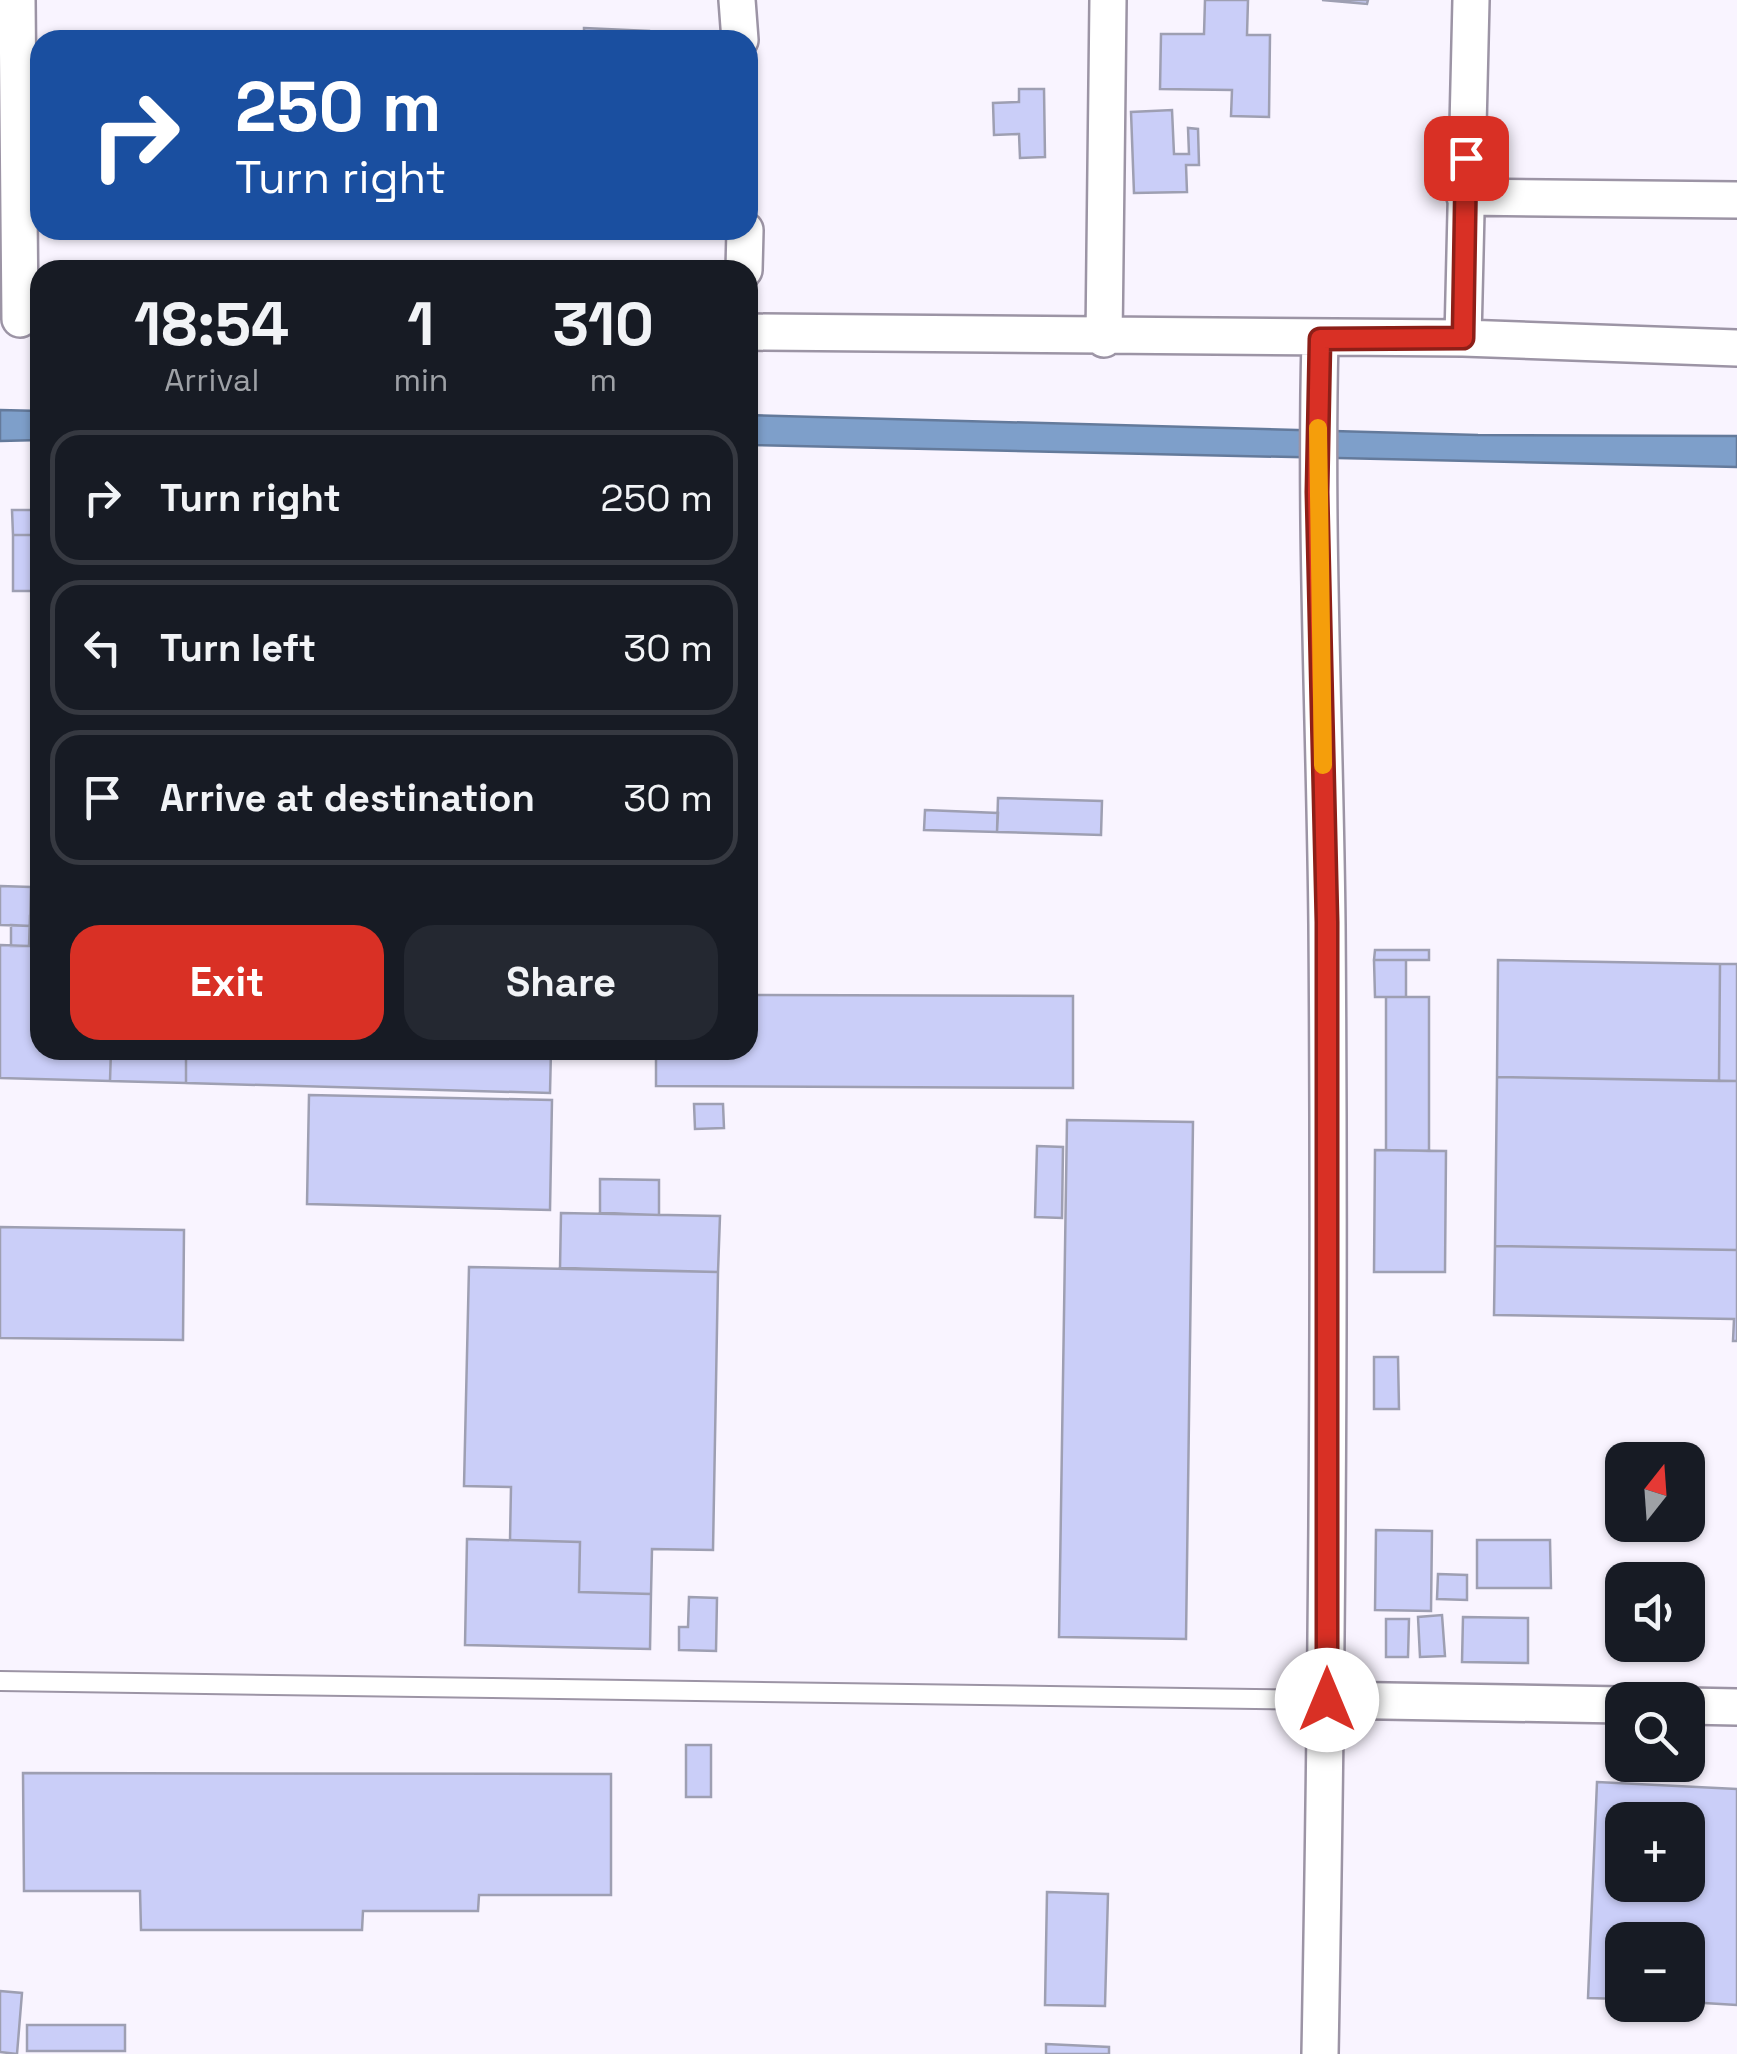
<!DOCTYPE html>
<html lang="en">
<head>
<meta charset="utf-8">
<style>
	:root { --surface:#171b24; --page:#242831; --text:#f1f3f6; --muted:#9ea1a6; --line:#363941; --accent:#d93025 }
	body { margin:0; font-family:"Space Grotesk",sans-serif; background:var(--page); color:var(--text); height:100vh; display:flex; flex-direction:column; font-size:38px; white-space:nowrap }
	* { box-sizing:border-box; margin:0 }
	p { font-size:32px; color:var(--muted) }
	.icon { flex:none; width:55px; height:55px; fill:none; stroke:currentColor; stroke-width:2; stroke-linecap:round; stroke-linejoin:round }
	.map { position:relative; flex:1; overflow:hidden }
	.panel { position:absolute; left:30px; top:260px; width:728px; height:800px; display:flex; flex-direction:column; background:var(--surface); border-radius:30px; box-shadow:0 2px 8px #0004 }
	.panel>* { flex:none }
	.top-card { position:absolute; left:30px; top:30px; width:728px; height:210px; border-radius:30px; box-shadow:0 2px 8px #0004; background:#1a4fa0; color:#fff; overflow:hidden }
	.needle { width:65px; rotate:17deg }
	.tools { position:absolute; left:1605px; top:1442px; display:grid; gap:20px }
	.tools a { display:grid; place-items:center; width:100px; height:100px; border-radius:20px; background:var(--surface); box-shadow:0 2px 8px #0004; font-size:50px }
	.pin { position:absolute; display:grid; place-items:center; width:85px; height:85px; color:#fff; margin:-42px; border-radius:20px; box-shadow:0 5px 15px #0006 }
	.me { position:absolute; width:110px; margin:-55px; rotate:0deg; stroke-linejoin:round; filter:drop-shadow(0 0 8px #0008) }
	.turn { display:flex; align-items:center; gap:35px; height:210px; padding:0 40px; font-size:45px }
	.turn .icon { width:130px; height:130px; stroke-width:2.5 }
	.turn b { display:block; font-size:70px; line-height:85px }
	.eta { display:flex; justify-content:space-evenly; align-items:center; height:170px; text-align:center }
	.eta b { font-size:60px; font-weight:700; line-height:70px }
	.primary-button { display:flex; gap:20px; margin-top:auto; padding:20px 40px }
	.primary-button a { flex:1; height:115px; border-radius:30px; background:var(--accent); color:#fff; font-size:40px; font-weight:700; line-height:115px; text-align:center }
	.primary-button a+a { background:var(--page); color:var(--text) }
	ul { padding:0; list-style:none }
	li { display:flex; align-items:center; gap:30px; height:135px; margin:0 20px 15px; padding:0 20px; border:5px solid var(--line); border-radius:30px }
	li div { flex:1 }
	li b { display:block; font-size:38px }
	li em { font-style:normal }
	.map>svg:first-child { display:block }
</style>
</head>
<body>
<div class="map">
<svg width="1737" height="2054" viewBox="0 0 1737 2054">
	<rect width="100%" height="100%" fill="#f9f4ff"/>
	<!-- water -->
	<path fill="#7e9fca" stroke="#647a9b" stroke-width="2.5" d="M 0,410 L 40,411 L 40,440 L 0,441 Z
		M 748,415 L 1478,435 L 1737,436 L 1737,467 L 748,445 Z"/>
	<!-- building -->
	<path fill="#cacef8" stroke="#9e9fb2" stroke-width="2.5" fill-rule="evenodd" d="M 1205,0 L 1248,0 L 1247,35 L 1270,35 L 1269,117 L 1231,116 L 1232,90 L 1160,89 L 1161,34 L 1204,34 Z
		M 1322,0 L 1368,0 L 1367,4 Z
		M 584,28 L 649,31 L 649,40 L 584,40 Z
		M 1019,89 L 1044,89 L 1045,157 L 1020,158 L 1019,134 L 994,135 L 993,103 L 1019,102 Z
		M 1172,110 L 1174,154 L 1189,154 L 1188,128 L 1198,129 L 1199,165 L 1186,165 L 1187,192 L 1134,193 L 1131,112 Z
		M 12,510 L 40,510 L 40,535 L 13,535 Z
		M 13,535 L 40,535 L 40,591 L 13,591 Z
		M 998,798 L 1102,801 L 1101,835 L 997,832 Z
		M 925,810 L 998,813 L 997,832 L 924,830 Z
		M 0,886 L 31,887 L 30,926 L 0,925 Z
		M 30,916 L 40,916 L 40,1050 L 111,1050 L 110,1081 L 0,1078 L 0,945 L 29,946 Z
		M 11,925 L 30,926 L 29,946 L 11,946 Z
		M 1375,950 L 1429,950 L 1429,960 L 1374,960 Z
		M 1374,960 L 1406,960 L 1406,997 L 1375,997 Z
		M 1498,960 L 1720,964 L 1719,1081 L 1497,1077 Z
		M 1720,964 L 1737,964 L 1737,1081 L 1719,1081 Z
		M 748,995 L 1073,996 L 1073,1088 L 656,1086 L 656,1050 L 748,1050 Z
		M 1386,997 L 1429,997 L 1429,1151 L 1386,1150 Z
		M 111,1050 L 186,1050 L 186,1083 L 110,1081 Z
		M 186,1050 L 551,1050 L 550,1093 L 186,1083 Z
		M 1497,1077 L 1737,1081 L 1737,1250 L 1495,1246 Z
		M 309,1095 L 552,1100 L 550,1210 L 307,1204 Z
		M 694,1104 L 723,1104 L 724,1128 L 695,1129 Z
		M 1067,1120 L 1193,1122 L 1186,1639 L 1059,1637 Z
		M 1037,1146 L 1063,1147 L 1062,1218 L 1035,1217 Z
		M 1375,1150 L 1446,1151 L 1445,1272 L 1374,1272 Z
		M 600,1179 L 659,1180 L 659,1215 L 600,1213 Z
		M 561,1213 L 720,1216 L 718,1272 L 560,1268 Z
		M 0,1227 L 184,1230 L 183,1340 L 0,1338 Z
		M 1495,1246 L 1737,1250 L 1737,1341 L 1733,1341 L 1734,1319 L 1494,1315 Z
		M 469,1267 L 718,1272 L 713,1550 L 652,1549 L 651,1594 L 579,1592 L 580,1542 L 510,1540 L 511,1487 L 464,1486 Z
		M 1374,1357 L 1398,1357 L 1399,1409 L 1374,1409 Z
		M 1376,1530 L 1432,1531 L 1431,1611 L 1375,1610 Z
		M 467,1539 L 580,1542 L 579,1592 L 651,1594 L 650,1649 L 465,1645 Z
		M 1477,1540 L 1550,1540 L 1551,1588 L 1477,1588 Z
		M 1438,1574 L 1467,1575 L 1467,1600 L 1437,1599 Z
		M 689,1597 L 717,1598 L 716,1651 L 679,1650 L 679,1627 L 688,1627 Z
		M 1442,1615 L 1445,1656 L 1420,1657 L 1418,1617 Z
		M 1463,1617 L 1528,1618 L 1528,1663 L 1462,1662 Z
		M 1386,1619 L 1409,1619 L 1408,1657 L 1386,1657 Z
		M 686,1745 L 711,1745 L 711,1797 L 686,1797 Z
		M 23,1773 L 611,1774 L 611,1895 L 479,1895 L 478,1911 L 363,1911 L 362,1930 L 141,1930 L 140,1891 L 24,1891 Z
		M 1597,1782 L 1737,1789 L 1737,2005 L 1688,2002 L 1688,1940 L 1622,1940 L 1622,1999 L 1588,1998 ZM 1622,1820 L 1688,1820 L 1688,1885 L 1622,1885 Z
		M 1047,1892 L 1108,1894 L 1105,2006 L 1045,2005 Z
		M 0,1991 L 22,1993 L 17,2054 L 0,2052 Z
		M 27,2025 L 125,2025 L 125,2051 L 27,2051 Z
		M 1046,2044 L 1109,2047 L 1109,2054 L 1046,2054 Z"/>
	<g fill="none" stroke-linecap="round" stroke-linejoin="round">
		<defs>
			<path id="service" d="M 0,1681 L 1327,1700"/>
			<path id="minor" d="M 17,0 L 20,319
				M 737,0 L 740,40
				M 1465,197 L 1737,200
				M 744,270 L 745,230
				M 748,332 L 1463,338 L 1737,348
				M 1463,338 L 1471,0
				M 1104,339 L 1108,0
				M 1327,1700 L 1622,1705
				M 1688,1706 L 1737,1707
				M 1320,2054 C 1327,1678 1330,1301 1327,925 C 1325,729 1315,534 1320,339"/>
		</defs>
		<!-- service casing -->
		<use href="#service" stroke="#9c94a5" stroke-width="22"/>
		<!-- minor casing -->
		<use href="#minor" stroke="#9c94a5" stroke-width="40"/>
		<!-- service -->
		<use href="#service" stroke="#fff" stroke-width="18"/>
		<!-- minor -->
		<use href="#minor" stroke="#fff" stroke-width="35"/>
	</g>
	<g fill="none" stroke-linecap="round" stroke-linejoin="round">
		<defs>
			<path id="route" d="M 1327,1700 L 1327,922 L 1317,492 L 1320,339 L 1463,338 L 1466,158"/>
		</defs>
		<!-- route casing -->
		<use href="#route" stroke="#8d1f18" stroke-width="25"/>
		<!-- route -->
		<use href="#route" stroke="#d93025" stroke-width="18"/>
		<!-- slow -->
		<path stroke="#f59e0b" stroke-width="18" d="M 1318,428 L 1323,765"/>
	</g>
</svg>
<div class="tools">
<a><svg class="needle" viewBox="-14 -14 28 28"><path d="M0-13l5 13h-10z" fill="#e53935"/><path d="M0 13l5-13h-10z" fill="#9ea1a6"/></svg></a>
<a><svg class="icon" aria-label="sound" viewBox="0 0 24 24"><path d="M4 9h4l5-4v14l-5-4H4zM17 9q2 3 0 6"/></svg></a>
<a><svg class="icon" aria-label="search" viewBox="0 0 24 24"><circle cx="10" cy="10" r="6"/><path d="M15 15l6 6"/></svg></a>
<a>+</a>
<a>−</a>
</div>
<div class="pin" style="left:1466px;top:158px;background:#d93025"><svg class="icon" aria-label="arrive" viewBox="0 0 24 24"><path d="M6 21V4h12l-3 4 3 4H6"/></svg></div>
<svg class="me" style="left:1327px;top:1700px" viewBox="-20 -20 40 40"><circle r="19" fill="#fff"/><path d="M0-13L10 11 0 6-10 11z" fill="#d93025"/></svg>
<div class="top-card">
<div class="turn"><svg class="icon" aria-label="right" viewBox="0 0 24 24"><path d="M7 20v-9h11M14 6l5 5-5 5"/></svg><div><b>250 m</b>Turn right</div></div>
</div>
<section class="panel">
<div class="eta">
<div><b>18:54</b><p>Arrival</p></div>
<div><b>1</b><p>min</p></div>
<div><b>310</b><p>m</p></div>
</div>
<ul>
<li><svg class="icon" aria-label="right" viewBox="0 0 24 24"><path d="M7 20v-9h11M14 6l5 5-5 5"/></svg><div><b>Turn right</b></div><em>250 m</em></li>
<li><svg class="icon" aria-label="left" viewBox="0 0 24 24"><path d="M17 20v-9H6M10 6l-5 5 5 5"/></svg><div><b>Turn left</b></div><em>30 m</em></li>
<li><svg class="icon" aria-label="arrive" viewBox="0 0 24 24"><path d="M6 21V4h12l-3 4 3 4H6"/></svg><div><b>Arrive at destination</b></div><em>30 m</em></li>
</ul>
<div class="primary-button"><a>Exit</a><a>Share</a></div>
</section>
</div>
</body>
</html>
